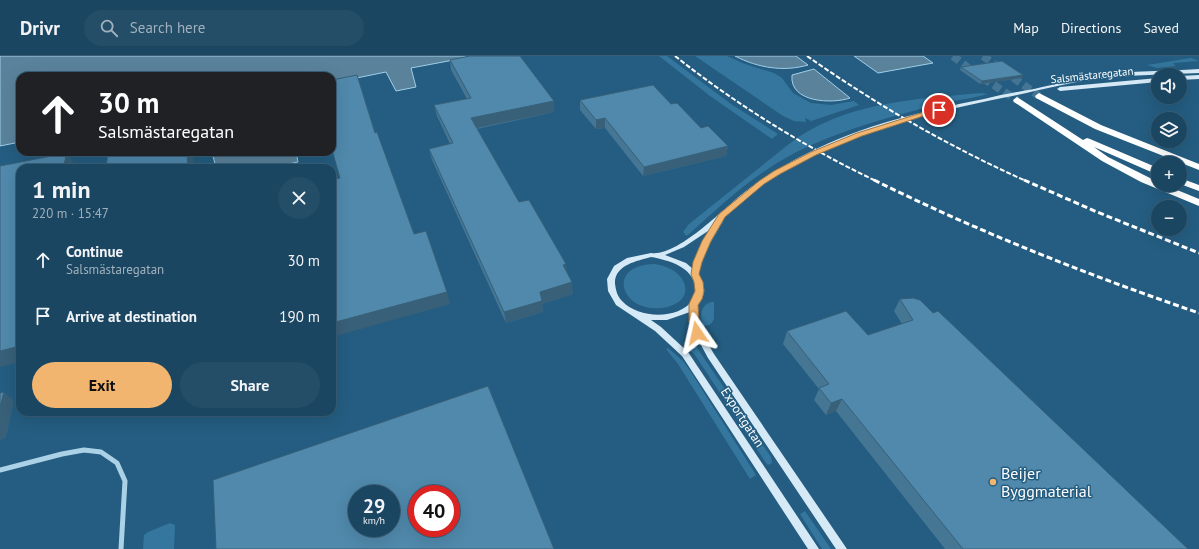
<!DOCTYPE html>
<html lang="en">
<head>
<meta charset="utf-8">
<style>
	:root { --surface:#1b4661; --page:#244d67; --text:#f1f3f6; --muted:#a0b1bd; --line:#395e76; --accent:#f1b56f }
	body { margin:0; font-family:"PT Sans",sans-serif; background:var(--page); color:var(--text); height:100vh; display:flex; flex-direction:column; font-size:15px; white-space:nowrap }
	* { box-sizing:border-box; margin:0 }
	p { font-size:13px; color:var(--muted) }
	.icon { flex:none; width:22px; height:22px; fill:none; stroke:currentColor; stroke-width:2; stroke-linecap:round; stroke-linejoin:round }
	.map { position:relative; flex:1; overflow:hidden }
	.side { position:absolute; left:16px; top:108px; width:320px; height:252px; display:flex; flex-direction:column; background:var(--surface); border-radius:12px; box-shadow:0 4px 16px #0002,0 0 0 1px var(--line) }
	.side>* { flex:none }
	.banner { position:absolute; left:16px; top:16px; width:320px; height:84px; border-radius:12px; box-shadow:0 4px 16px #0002,0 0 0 1px var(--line); background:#202124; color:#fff; overflow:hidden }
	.controls { position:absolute; left:1151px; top:12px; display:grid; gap:8px }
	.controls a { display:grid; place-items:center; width:36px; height:36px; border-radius:50%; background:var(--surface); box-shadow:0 4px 16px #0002,0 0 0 1px var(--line); font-size:20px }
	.speed { position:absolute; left:348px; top:429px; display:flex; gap:8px; font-size:20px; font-weight:700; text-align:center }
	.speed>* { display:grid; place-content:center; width:52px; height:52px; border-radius:50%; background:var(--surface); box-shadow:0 4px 16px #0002,0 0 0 1px var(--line); line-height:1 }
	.speed small { font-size:10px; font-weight:400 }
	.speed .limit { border:6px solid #d22; background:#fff; color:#111 }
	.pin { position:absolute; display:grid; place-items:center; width:34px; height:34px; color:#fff; margin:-17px; border:2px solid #fff; border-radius:50%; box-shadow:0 1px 4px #0007 }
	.me { position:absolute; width:44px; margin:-22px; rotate:349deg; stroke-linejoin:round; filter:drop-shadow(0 0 3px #0008) }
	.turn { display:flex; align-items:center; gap:14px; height:84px; padding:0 16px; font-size:18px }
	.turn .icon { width:52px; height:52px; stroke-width:2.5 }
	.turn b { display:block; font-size:28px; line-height:34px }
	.round { display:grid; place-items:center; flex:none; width:42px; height:42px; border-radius:21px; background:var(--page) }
	.head { display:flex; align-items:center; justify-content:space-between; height:68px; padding:0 16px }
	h1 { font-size:24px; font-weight:600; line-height:30px }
	.button { display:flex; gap:8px; margin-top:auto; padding:8px 16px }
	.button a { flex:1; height:46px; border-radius:24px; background:var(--accent); color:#111; font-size:16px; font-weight:600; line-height:46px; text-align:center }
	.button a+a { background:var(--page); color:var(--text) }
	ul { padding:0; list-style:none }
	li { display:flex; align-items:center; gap:12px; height:56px; padding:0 16px }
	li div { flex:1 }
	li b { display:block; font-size:15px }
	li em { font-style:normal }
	header { display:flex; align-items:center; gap:24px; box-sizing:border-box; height:56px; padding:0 20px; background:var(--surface); border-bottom:1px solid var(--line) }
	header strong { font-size:19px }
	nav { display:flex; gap:22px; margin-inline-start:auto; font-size:14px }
	.search { width:280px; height:36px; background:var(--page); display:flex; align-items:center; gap:10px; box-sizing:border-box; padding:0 14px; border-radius:22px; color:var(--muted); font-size:15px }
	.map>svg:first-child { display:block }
</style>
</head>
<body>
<header>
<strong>Drivr</strong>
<div class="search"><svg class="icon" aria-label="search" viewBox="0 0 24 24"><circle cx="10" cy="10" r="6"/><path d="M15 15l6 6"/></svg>Search here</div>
<nav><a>Map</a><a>Directions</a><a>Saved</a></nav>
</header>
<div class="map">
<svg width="1199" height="493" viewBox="0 0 1199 493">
	<rect width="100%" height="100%" fill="#245d81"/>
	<!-- green -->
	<path fill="#34769d" d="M 659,0 L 667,0 L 731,48 L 778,78 L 772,83 L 710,40 Z
		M 695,0 L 727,0 L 745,8 L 774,17 L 782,22 L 793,37 L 811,47 L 831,49 L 854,45 L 859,49 L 811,65 L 805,62 L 806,66 L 794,65 L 783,60 Z
		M 1191,2 L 1199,5 L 1173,7 L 1176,10 L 1157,12 L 1147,9 Z
		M 981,37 L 988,38 C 975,42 962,43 949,46 C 898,58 836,75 791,99 C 752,120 720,150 688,179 L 686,180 L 683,176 L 689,168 L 789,88 C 843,46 916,43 981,37 Z
		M 654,208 C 689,212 699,247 662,252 C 620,257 606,209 654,208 Z
		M 711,246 L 714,246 L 714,263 L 711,268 L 702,271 C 701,261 699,250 711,246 Z
		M 691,283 L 771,401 L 772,407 L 768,409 L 766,407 L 695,299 L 683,287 Z
		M 668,292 L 683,305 L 691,316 L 756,419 L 750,423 L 678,308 L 666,293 Z
		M 805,455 L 831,493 L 822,493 L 800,458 Z
		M 170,467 L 175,469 L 174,493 L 143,493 L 144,479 L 148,476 Z"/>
	<!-- water -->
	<path fill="#5a839b" stroke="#9fcee8" d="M 0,0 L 475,0 L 411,12 L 416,31 L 396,35 L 386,16 L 332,27 L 332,20 L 20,20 L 20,86 L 0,90 Z
		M 735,0 L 796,0 L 808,9 C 784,16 758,12 735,0 Z
		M 854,0 L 923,0 L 933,7 L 878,17 Z
		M 814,13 L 850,42 C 833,48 789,47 792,19 Z
		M 212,96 L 296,96 L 298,106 L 269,112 L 216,112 Z"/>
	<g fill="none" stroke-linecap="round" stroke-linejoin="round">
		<!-- highway-tunnel -->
		<path stroke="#457594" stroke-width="8" stroke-dasharray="8 4.5" stroke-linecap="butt" d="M 953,0 L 972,15 L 1017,44
			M 983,0 L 1039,40"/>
		<!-- street -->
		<path stroke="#abd1e7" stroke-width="5" d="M 0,414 L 62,398 L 84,394 L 101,396 L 117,407 L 125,425 L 121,493"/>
		<!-- secondary -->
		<path fill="#d5e9f6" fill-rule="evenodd" d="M 1199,13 L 1199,17 C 1166,18 1132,19 1099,23 C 1068,26 1038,35 1007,41 C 918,59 825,81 751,137 C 741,145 731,155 721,163 L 723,165 L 706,194 L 698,219 C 702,227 706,234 702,243 C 701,245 698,249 697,251 C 694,263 708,287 714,298 L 847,493 L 836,493 L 708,302 L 694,276 L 690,256 L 667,264 L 651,264 L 661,271 L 688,296 L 819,493 L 808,493 L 682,300 L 655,275 L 616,249 L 608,235 L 607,223 L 614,210 L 627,202 L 651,197 C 678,201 725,151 746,135 C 765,120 786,108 808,97 C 862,69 924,55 984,43 C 1000,39 1017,36 1034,33 C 1056,28 1077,22 1099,19 C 1132,15 1166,15 1199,13 ZM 711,173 L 698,194 L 693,213 L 686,207 L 665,199 L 684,191 ZM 651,201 C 668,204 694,211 695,232 C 696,237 696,240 693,244 C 678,264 639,263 622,245 C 617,240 616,234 615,228 C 614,209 637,205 651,201 Z
			M 1199,19 L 1199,23 L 1180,24 L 1180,20 Z
			M 1158,22 L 1158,26 L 1060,35 L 1057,33 L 1060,31 Z"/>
		<!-- highway -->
		<path fill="#fff" fill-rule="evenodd" d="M 1039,37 L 1101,69 L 1199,108 L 1199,114 L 1095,73 L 1036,42 L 1035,40 Z
			M 1017,41 L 1083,84 L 1087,82 L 1090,83 L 1158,112 L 1158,119 L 1094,91 L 1108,101 L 1158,126 L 1158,129 L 1165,129 L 1199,143 L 1199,150 L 1141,126 L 1102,105 L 1014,46 L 1013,44 Z
			M 1180,122 L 1199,129 L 1199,135 L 1180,128 Z"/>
		<!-- rail-far1 -->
		<path stroke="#fff" stroke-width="2" stroke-dasharray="5 2" stroke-linecap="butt" d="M 675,0 C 737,49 805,91 876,125
			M 807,0 C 877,49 948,90 1026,125"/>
		<!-- rail -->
		<path stroke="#fff" stroke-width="3" stroke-dasharray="6 3" stroke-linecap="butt" d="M 874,124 C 979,176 1088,219 1199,257
			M 1024,124 L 1097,156 L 1199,197"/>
	</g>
	<!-- wall -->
	<path fill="#457694" d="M 450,4 L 554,56 L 477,73 L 519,146 L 567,216 L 573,238 L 542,248 L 543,256 L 506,267 L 432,104 L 429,93 L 450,88 L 437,60 L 434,49 L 467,43 L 451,14 Z
		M 961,11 L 1022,22 L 980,28 L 960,14 Z
		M 580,44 L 671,48 L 701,72 L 728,90 L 726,100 L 643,120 L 605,72 L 596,73 L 580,54 Z
		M 900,243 L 933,257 L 1188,493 L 945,493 L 836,355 L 826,359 L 814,344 L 819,333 L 783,288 L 787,275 L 868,279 L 902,268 L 894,255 Z"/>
	<!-- shaded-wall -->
	<path fill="#386078" d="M 1023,19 L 1022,22 L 980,28 L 982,25 Z
		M 554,45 L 554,56 L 472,73 L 471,62 Z
		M 605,62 L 605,72 L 596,73 L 596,64 Z
		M 728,90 L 726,100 L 643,120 L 644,111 Z
		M 187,96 L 193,96 L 194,112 L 188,112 Z
		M 67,97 L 75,109 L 74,112 L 63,112 Z
		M 566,208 L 567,220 L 563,209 Z
		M 572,226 L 573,238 L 542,248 L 543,256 L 506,267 L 504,256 L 540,236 Z
		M 447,236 L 450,248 L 332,281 L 332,267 Z
		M 20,276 L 20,306 L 0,311 L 0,295 Z
		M 4,336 L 14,345 L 6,382 L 0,384 L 0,351 Z
		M 842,343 L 836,355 L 826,359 L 831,347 Z"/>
	<!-- building -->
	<path fill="#5089ac" stroke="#386078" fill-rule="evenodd" d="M 470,0 L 520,0 L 554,45 L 471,62 L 519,146 L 529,144 L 566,208 L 563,209 L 572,226 L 540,236 L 542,245 L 504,256 L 429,93 L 453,87 L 434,49 L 471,42 L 450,4 Z
		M 1002,5 L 1023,19 L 982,25 L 961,11 Z
		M 357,19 L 375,77 L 377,76 L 414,178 L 426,175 L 447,236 L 332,267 L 332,124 L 340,122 L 332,94 L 332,24 Z
		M 653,29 L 671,48 L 677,47 L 701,72 L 708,70 L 728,90 L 644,111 L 605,62 L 596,64 L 580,44 Z
		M 108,96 L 187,96 L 188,112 L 106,112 Z
		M 67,97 L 63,112 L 20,112 L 20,276 L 16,291 L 0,295 L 0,110 Z
		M 913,242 L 920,244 L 933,257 L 938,255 L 1188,493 L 963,493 L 842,343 L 831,347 L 819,332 L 829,328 L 787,275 L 846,255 L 868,279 L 913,264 L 900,243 Z
		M 488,330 L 554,493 L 216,493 L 213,424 ZM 357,438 L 391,438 L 391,472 L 357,472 ZM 417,438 L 451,438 L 451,472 L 417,472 Z
		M 4,336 L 0,351 L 0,337 Z"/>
	<!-- route -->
	<path fill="#f1b56f" stroke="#9d7648" d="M 937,52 L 942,54 L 862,80 L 816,99 L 780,118 L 764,128 L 725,161 L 711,185 L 702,206 L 699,218 L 703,226 L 704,235 L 702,243 L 698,249 L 699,266 L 702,277 L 697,280 L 694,279 L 689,266 L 689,248 L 695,235 L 694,226 L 691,218 L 693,206 L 702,185 L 719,158 L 759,125 L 774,115 L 811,96 L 857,77 Z"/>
	<!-- markers -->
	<circle fill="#f1b56f" stroke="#245d81" stroke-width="1.5" cx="993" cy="426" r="4"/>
	<g text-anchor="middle" stroke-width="3" stroke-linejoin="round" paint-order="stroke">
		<!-- far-street labels -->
		<g font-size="11" fill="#fff" stroke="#245d81">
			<text transform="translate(1092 19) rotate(-6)" y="4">Salsmästaregatan</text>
		</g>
		<!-- street labels -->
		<g font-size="13" fill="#fff" stroke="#245d81">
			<text transform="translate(743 361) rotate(57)" y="5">Exportgatan</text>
		</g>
		<!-- near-poi labels -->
		<g font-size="16" fill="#fff" stroke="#245d81" text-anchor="start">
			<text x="1001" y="423">Beijer<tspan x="1001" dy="18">Byggmaterial</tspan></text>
		</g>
	</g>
</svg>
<div class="controls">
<a><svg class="icon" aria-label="sound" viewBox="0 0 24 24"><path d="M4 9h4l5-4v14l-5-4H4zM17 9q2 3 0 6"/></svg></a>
<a><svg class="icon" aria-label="layers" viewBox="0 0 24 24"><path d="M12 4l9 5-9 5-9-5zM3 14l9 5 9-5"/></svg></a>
<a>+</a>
<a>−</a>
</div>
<div class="speed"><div>29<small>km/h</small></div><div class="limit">40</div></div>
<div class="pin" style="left:939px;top:54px;background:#d93025"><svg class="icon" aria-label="arrive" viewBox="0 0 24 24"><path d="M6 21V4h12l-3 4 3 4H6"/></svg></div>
<svg class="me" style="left:697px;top:277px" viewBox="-20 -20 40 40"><path d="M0-17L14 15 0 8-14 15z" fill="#f1b56f" stroke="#fff" stroke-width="4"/></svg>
<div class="banner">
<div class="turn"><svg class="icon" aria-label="ahead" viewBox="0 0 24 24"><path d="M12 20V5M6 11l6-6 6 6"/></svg><div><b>30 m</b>Salsmästaregatan</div></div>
</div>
<section class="side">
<div class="head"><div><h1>1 min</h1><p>220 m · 15:47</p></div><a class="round"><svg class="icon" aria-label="close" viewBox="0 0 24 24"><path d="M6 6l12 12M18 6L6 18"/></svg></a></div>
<ul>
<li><svg class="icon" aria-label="ahead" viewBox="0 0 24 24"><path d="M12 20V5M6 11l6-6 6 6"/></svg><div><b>Continue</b><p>Salsmästaregatan</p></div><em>30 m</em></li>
<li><svg class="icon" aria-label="arrive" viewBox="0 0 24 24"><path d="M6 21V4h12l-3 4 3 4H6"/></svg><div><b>Arrive at destination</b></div><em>190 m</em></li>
</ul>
<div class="button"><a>Exit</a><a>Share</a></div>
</section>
</div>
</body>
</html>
